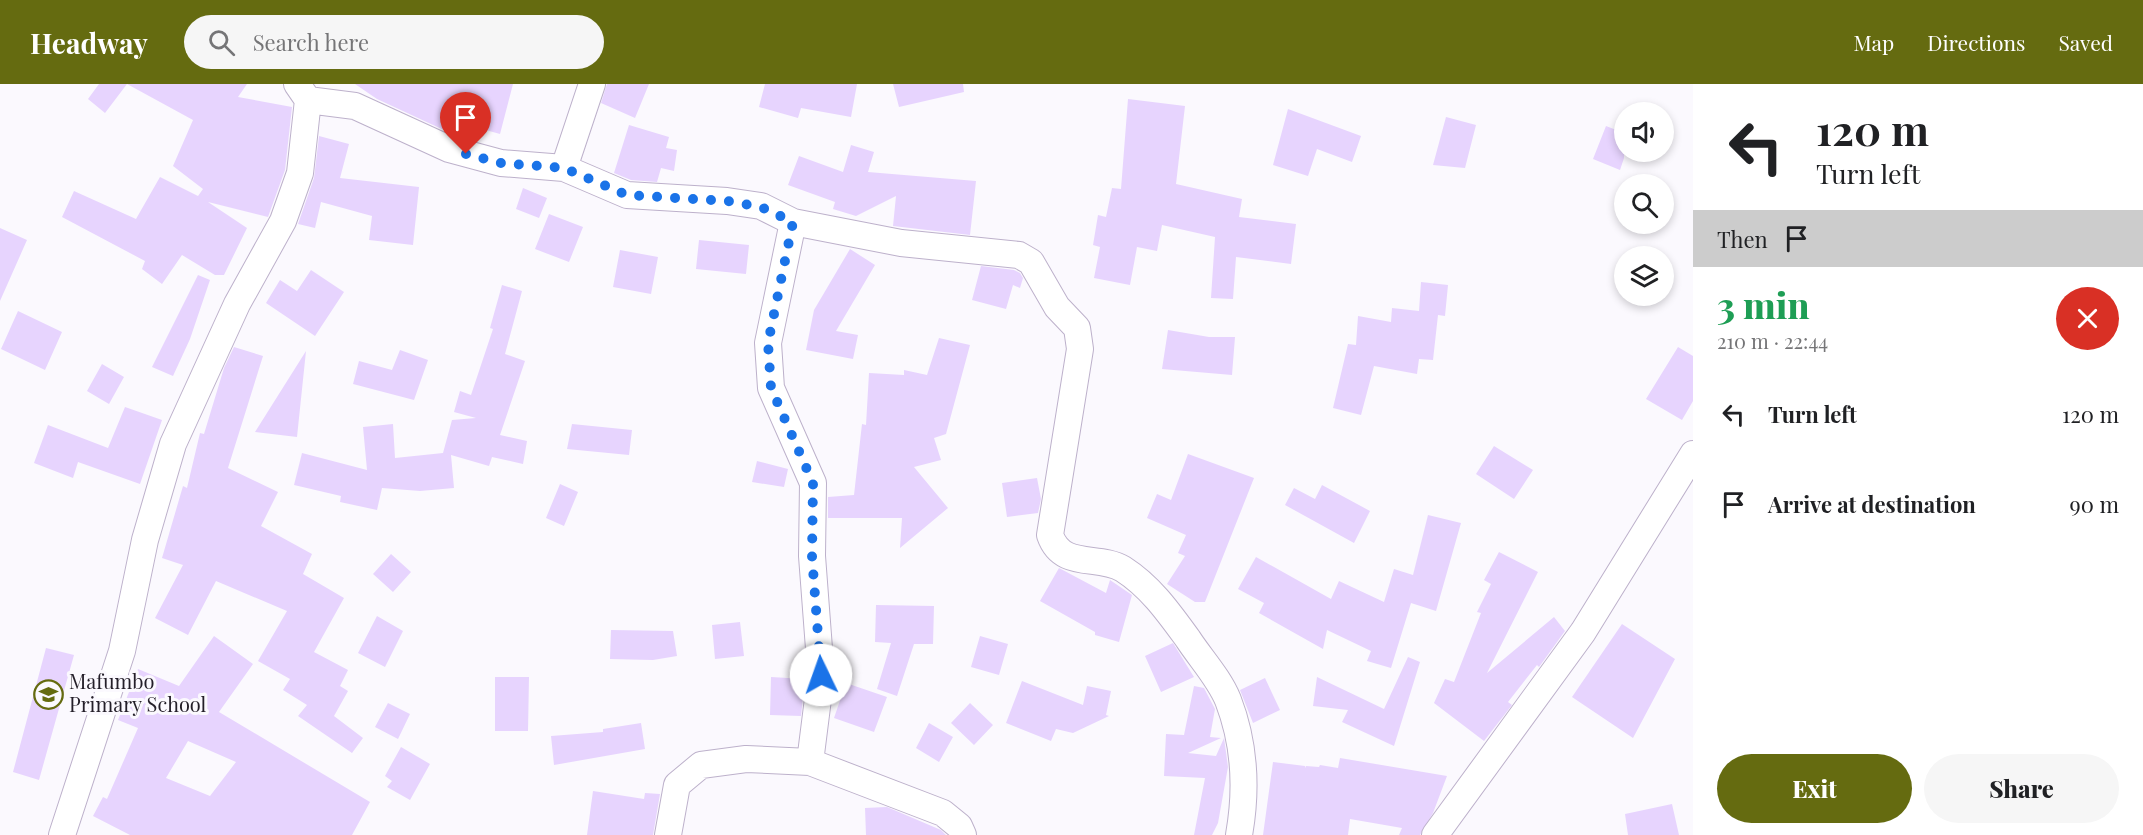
<!DOCTYPE html>
<html lang="en">
<head>
<meta charset="utf-8">
<style>
	:root { --surface:#fff; --page:#f6f6f6; --text:#202124; --muted:#757577; --accent:#656b10 }
	body { margin:0; font-family:"Playfair Display",serif; background:var(--page); color:var(--text); height:100vh; display:flex; flex-direction:column; font-size:22px; white-space:nowrap }
	* { box-sizing:border-box; margin:0 }
	p { font-size:20px; color:var(--muted) }
	.icon { flex:none; width:33px; height:33px; fill:none; stroke:currentColor; stroke-width:2; stroke-linecap:round; stroke-linejoin:round }
	.map { position:relative; flex:1; overflow:hidden }
	.sheet { display:flex; flex-direction:column; background:var(--surface); width:450px }
	.sheet>* { flex:none }
	.top-card { background:#fff; color:var(--text); overflow:hidden }
	.fabs { position:absolute; left:1614px; top:18px; display:grid; gap:12px }
	.fabs a { display:grid; place-items:center; width:60px; height:60px; border-radius:50%; background:var(--surface); box-shadow:0 3px 9px #0003; font-size:30px }
	.pin { position:absolute; display:grid; place-items:center; width:51px; height:51px; color:#fff; margin:-62px -26px; border-radius:50% 50% 50% 0; rotate:-45deg; box-shadow:0 0 6px #0007 }
	.pin .icon { rotate:45deg }
	.me { position:absolute; width:66px; margin:-33px; rotate:357deg; stroke-linejoin:round; filter:drop-shadow(0 0 4px #0008) }
	.turn { display:flex; align-items:center; gap:21px; height:126px; padding:0 24px; font-size:27px }
	.turn .icon { width:78px; height:78px; stroke-width:2.5 }
	.turn b { display:block; font-size:42px; line-height:51px }
	.then { display:flex; align-items:center; height:57px; padding:0 24px; background:#0003; gap:12px; font-size:22px }
	.round { display:grid; place-items:center; flex:none; width:63px; height:63px; border-radius:32px; background:var(--page) }
	.headline { display:flex; align-items:center; justify-content:space-between; height:102px; padding:0 24px }
	h1 { font-size:36px; font-weight:800; line-height:45px; color:#1e9e55 }
	.cta { display:flex; gap:12px; margin-top:auto; padding:12px 24px }
	.cta a { flex:1; height:69px; border-radius:36px; background:var(--accent); color:#fff; font-size:24px; font-weight:800; line-height:69px; text-align:center }
	.cta a+a { background:var(--page); color:var(--text) }
	ul { padding:0; list-style:none }
	li { display:flex; align-items:center; gap:18px; height:90px; padding:0 24px }
	li div { flex:1 }
	li b { display:block; font-size:22px }
	li em { font-style:normal }
	header { display:flex; align-items:center; gap:36px; box-sizing:border-box; height:84px; padding:0 30px; background:var(--accent); color:#fff }
	header strong { font-size:28px }
	nav { display:flex; gap:33px; margin-inline-start:auto; font-size:21px }
	.search { width:420px; height:54px; background:var(--page); display:flex; align-items:center; gap:15px; box-sizing:border-box; padding:0 21px; border-radius:33px; color:var(--muted); font-size:22px }
	main { display:flex; flex:1; min-height:0 }
	.map>svg:first-child { display:block }
</style>
</head>
<body>
<header>
<strong>Headway</strong>
<div class="search"><svg class="icon" aria-label="search" viewBox="0 0 24 24"><circle cx="10" cy="10" r="6"/><path d="M15 15l6 6"/></svg>Search here</div>
<nav><a>Map</a><a>Directions</a><a>Saved</a></nav>
</header>
<main>
<div class="map">
<svg width="1693" height="751" viewBox="0 0 1693 751">
	<rect width="100%" height="100%" fill="#fbf9fe"/>
	<!-- building -->
	<path fill="#e7d4fe" fill-rule="evenodd" d="M 99,0 L 247,0 L 238,13 L 292,23 L 285,86 L 268,133 L 208,118 L 247,144 L 224,191 L 215,191 L 182,171 L 162,200 L 142,185 L 145,177 L 62,133 L 74,107 L 136,135 L 160,93 L 198,112 L 203,105 L 173,82 L 193,36 L 127,0 L 105,29 L 88,15 Z
		M 355,0 L 513,0 L 500,50 L 475,43 L 472,54 L 446,47 L 377,15 Z
		M 607,0 L 649,0 L 635,34 L 601,19 Z
		M 765,0 L 857,0 L 851,33 L 801,24 L 798,34 L 759,23 Z
		M 893,0 L 963,0 L 964,8 L 899,23 Z
		M 1128,15 L 1185,22 L 1176,100 L 1242,115 L 1239,133 L 1296,140 L 1291,180 L 1236,173 L 1233,215 L 1211,214 L 1215,153 L 1162,141 L 1157,167 L 1137,163 L 1130,201 L 1094,194 L 1100,163 L 1093,161 L 1098,131 L 1106,133 L 1112,104 L 1121,105 Z
		M 1288,25 L 1361,52 L 1352,78 L 1317,65 L 1308,92 L 1273,81 Z
		M 1446,33 L 1476,41 L 1465,84 L 1433,81 Z
		M 629,41 L 669,53 L 666,64 L 677,66 L 674,87 L 661,84 L 657,98 L 631,96 L 614,89 Z
		M 1606,42 L 1624,49 L 1624,74 L 1620,86 L 1593,75 Z
		M 319,52 L 349,60 L 340,94 L 419,103 L 413,161 L 369,156 L 372,132 L 321,118 L 315,144 L 298,140 L 314,94 Z
		M 851,61 L 874,68 L 868,88 L 976,97 L 970,151 L 893,142 L 896,112 L 856,132 L 833,125 L 835,118 L 788,101 L 799,72 L 843,88 Z
		M 523,104 L 547,114 L 539,134 L 516,125 Z
		M 549,130 L 583,143 L 569,178 L 535,165 Z
		M 0,144 L 27,156 L 0,217 Z
		M 699,156 L 749,161 L 746,190 L 696,185 Z
		M 850,165 L 875,181 L 836,247 L 858,251 L 853,275 L 806,266 L 814,226 Z
		M 620,166 L 658,173 L 651,210 L 613,203 Z
		M 981,182 L 1014,186 L 1020,189 L 1023,194 L 1020,204 L 1013,201 L 1006,225 L 972,216 Z
		M 311,186 L 344,208 L 315,252 L 266,219 L 280,196 L 297,207 Z
		M 198,191 L 210,196 L 190,255 L 173,292 L 152,283 Z
		M 1421,198 L 1448,201 L 1445,232 L 1438,231 L 1433,276 L 1419,275 L 1417,290 L 1374,282 L 1361,331 L 1333,324 L 1348,260 L 1356,261 L 1358,232 L 1391,238 L 1392,224 L 1419,227 Z
		M 502,201 L 522,207 L 505,270 L 525,277 L 500,351 L 527,357 L 523,380 L 492,373 L 489,382 L 451,371 L 454,404 L 420,407 L 382,404 L 377,426 L 340,418 L 341,412 L 294,401 L 302,369 L 367,386 L 363,343 L 393,340 L 395,374 L 443,369 L 452,336 L 476,334 L 454,328 L 460,307 L 471,311 L 493,245 L 490,244 Z
		M 18,227 L 62,248 L 45,286 L 1,265 Z
		M 1168,246 L 1209,253 L 1235,253 L 1232,291 L 1162,285 Z
		M 939,254 L 970,261 L 946,350 L 934,354 L 941,376 L 914,383 L 948,424 L 900,464 L 902,434 L 828,434 L 828,413 L 854,411 L 862,340 L 866,341 L 869,289 L 904,291 L 904,286 L 927,291 Z
		M 234,263 L 263,272 L 228,384 L 278,408 L 261,442 L 312,470 L 303,490 L 344,514 L 314,568 L 348,586 L 340,602 L 348,607 L 334,632 L 363,654 L 352,669 L 298,632 L 307,621 L 283,606 L 290,595 L 258,577 L 287,527 L 216,497 L 188,551 L 155,534 L 183,481 L 162,474 L 183,402 L 187,404 L 200,349 L 204,350 L 224,284 Z
		M 1678,263 L 1693,272 L 1693,317 L 1682,336 L 1646,315 Z
		M 400,266 L 428,276 L 414,316 L 353,300 L 359,277 L 392,286 Z
		M 306,267 L 297,353 L 255,348 Z
		M 102,280 L 124,293 L 109,320 L 87,307 Z
		M 125,323 L 162,336 L 140,400 L 78,378 L 73,394 L 34,379 L 48,341 L 108,364 Z
		M 572,340 L 632,346 L 629,371 L 567,365 Z
		M 1494,362 L 1533,386 L 1514,415 L 1476,390 Z
		M 1188,370 L 1254,394 L 1205,518 L 1195,518 L 1167,500 L 1185,472 L 1178,469 L 1186,451 L 1147,434 L 1157,410 L 1171,416 Z
		M 757,377 L 788,385 L 784,403 L 752,398 Z
		M 1037,394 L 1041,415 L 1038,429 L 1007,433 L 1002,399 Z
		M 560,400 L 578,408 L 564,442 L 546,434 Z
		M 1322,401 L 1370,427 L 1354,459 L 1285,421 L 1294,404 L 1315,415 Z
		M 1428,431 L 1461,439 L 1436,527 L 1411,519 L 1391,584 L 1367,577 L 1371,567 L 1327,546 L 1323,565 L 1259,529 L 1264,519 L 1238,505 L 1256,473 L 1331,515 L 1339,497 L 1384,518 L 1394,485 L 1413,491 Z
		M 1499,468 L 1538,488 L 1487,589 L 1554,533 L 1565,547 L 1539,583 L 1537,581 L 1508,618 L 1512,621 L 1484,657 L 1434,619 L 1445,595 L 1454,598 L 1481,529 L 1477,528 L 1491,500 L 1484,496 Z
		M 391,470 L 411,488 L 393,508 L 373,490 Z
		M 1059,484 L 1106,509 L 1110,496 L 1132,511 L 1119,558 L 1095,551 L 1095,548 L 1040,517 Z
		M 876,521 L 934,522 L 933,560 L 914,560 L 897,612 L 877,605 L 891,559 L 875,558 Z
		M 377,532 L 403,547 L 385,583 L 358,569 Z
		M 740,538 L 744,572 L 715,575 L 712,541 Z
		M 1622,540 L 1675,575 L 1633,654 L 1572,613 Z
		M 611,546 L 673,547 L 677,572 L 653,576 L 610,575 Z
		M 214,552 L 253,580 L 219,628 L 370,718 L 352,751 L 130,751 L 93,732 L 103,713 L 107,715 L 138,644 L 118,636 L 138,585 L 179,602 ZM 188,657 L 236,678 L 210,712 L 166,694 Z
		M 980,552 L 1008,560 L 999,591 L 971,583 Z
		M 1173,559 L 1194,593 L 1161,608 L 1145,572 Z
		M 46,564 L 74,571 L 39,696 L 13,688 Z
		M 1408,573 L 1420,578 L 1394,662 L 1342,638 L 1348,626 L 1313,622 L 1317,593 L 1384,625 Z
		M 495,593 L 529,593 L 528,647 L 495,647 Z
		M 771,593 L 805,595 L 801,632 L 770,631 Z
		M 1265,594 L 1280,626 L 1253,639 L 1240,606 Z
		M 1022,597 L 1083,621 L 1087,602 L 1111,607 L 1106,631 L 1109,632 L 1073,649 L 1056,645 L 1051,657 L 1006,639 Z
		M 846,599 L 887,613 L 874,648 L 834,634 Z
		M 1194,602 L 1204,604 L 1215,625 L 1210,653 L 1221,654 L 1188,669 L 1216,672 L 1224,654 L 1226,668 L 1228,683 L 1218,739 L 1212,751 L 1194,751 L 1205,694 L 1164,692 L 1166,650 L 1184,651 Z
		M 388,619 L 410,630 L 398,655 L 375,643 Z
		M 970,619 L 993,641 L 974,661 L 951,639 Z
		M 641,639 L 645,665 L 554,681 L 551,652 L 603,648 L 603,645 Z
		M 929,639 L 953,653 L 939,678 L 916,664 Z
		M 401,663 L 430,680 L 410,716 L 387,703 L 392,697 L 385,692 Z
		M 1340,674 L 1447,692 L 1433,729 L 1420,751 L 1399,751 L 1402,744 L 1350,735 L 1348,751 L 1263,751 L 1273,678 L 1305,682 L 1306,684 L 1306,682 L 1319,683 L 1320,681 L 1338,684 Z
		M 593,707 L 644,715 L 645,709 L 660,710 L 653,751 L 587,751 Z
		M 1672,720 L 1679,751 L 1628,751 L 1625,730 Z
		M 887,723 L 941,746 L 946,751 L 866,751 L 865,724 Z"/>
	<g fill="none" stroke-linecap="round" stroke-linejoin="round">
		<defs>
			<path id="minor" d="M 308,16 L 355,22 L 449,65 L 501,79 L 564,84 L 627,111 L 727,117 L 761,122 L 793,138 L 901,159 L 1019,171 L 1031,178 L 1057,223 L 1077,244 L 1080,265 L 1050,451 C 1062,486 1098,470 1123,485 C 1151,503 1169,529 1188,555 C 1201,575 1219,594 1228,616 C 1245,660 1247,706 1239,751
				M 564,84 L 592,0
				M 793,138 L 768,259 L 771,304 L 813,399 L 812,472 L 821,591 L 810,678
				M 62,751 L 122,567 L 145,456 L 173,360 L 237,220 L 283,137 L 300,89 L 308,16 L 297,0
				M 668,751 L 677,701 L 701,681 L 746,675 L 810,678 L 943,729 L 959,742 L 963,751
				M 1435,751 L 1583,548 L 1693,370"/>
		</defs>
		<!-- minor casing -->
		<use href="#minor" stroke="#bdb1cb" stroke-width="28"/>
		<!-- minor -->
		<use href="#minor" stroke="#fff" stroke-width="26"/>
	</g>
	<g fill="none" stroke-linecap="round" stroke-linejoin="round">
		<!-- route -->
		<path stroke="#1a73e8" stroke-width="10" stroke-dasharray="0 18" d="M 466,70 L 501,79 L 564,84 L 627,111 L 727,117 L 761,123 L 793,138 L 768,259 L 771,304 L 813,399 L 812,472 L 821,591"/>
	</g>
	<!-- icons -->
	<defs>
		<symbol id="school-ring" viewBox="-11 -11 22 22"><circle r="9.5" fill="#fbf9fe" stroke="#656b10" stroke-width="1.5"/><path d="M0-5L7-2L0 1L-7-2ZM-4 1L0 2.5L4 1V4Q0 6-4 4Z" fill="#656b10"/></symbol>
	</defs>
	<g fill-rule="evenodd">
		<use href="#school-ring" x="32" y="594" width="33" height="33"/>
	</g>
	<g text-anchor="middle" stroke-width="6" stroke-linejoin="round" paint-order="stroke">
		<!-- poi labels -->
		<g font-size="20" fill="#241f29" stroke="#fbf9fe" text-anchor="start">
			<text x="69" y="605">Mafumbo<tspan x="69" dy="23">Primary School</tspan></text>
		</g>
	</g>
</svg>
<div class="fabs">
<a><svg class="icon" aria-label="sound" viewBox="0 0 24 24"><path d="M4 9h4l5-4v14l-5-4H4zM17 9q2 3 0 6"/></svg></a>
<a><svg class="icon" aria-label="search" viewBox="0 0 24 24"><circle cx="10" cy="10" r="6"/><path d="M15 15l6 6"/></svg></a>
<a><svg class="icon" aria-label="layers" viewBox="0 0 24 24"><path d="M12 4l9 5-9 5-9-5zM3 14l9 5 9-5"/></svg></a>
</div>
<div class="pin" style="left:466px;top:70px;background:#d93025"><svg class="icon" aria-label="arrive" viewBox="0 0 24 24"><path d="M6 21V4h12l-3 4 3 4H6"/></svg></div>
<svg class="me" style="left:821px;top:591px" viewBox="-20 -20 40 40"><circle r="19" fill="#fff"/><path d="M0-13L10 11 0 6-10 11z" fill="#1a73e8"/></svg>
</div>
<section class="sheet">
<div class="top-card">
<div class="turn"><svg class="icon" aria-label="left" viewBox="0 0 24 24"><path d="M17 20v-9H6M10 6l-5 5 5 5"/></svg><div><b>120 m</b>Turn left</div></div>
<div class="then">Then<svg class="icon" aria-label="arrive" viewBox="0 0 24 24"><path d="M6 21V4h12l-3 4 3 4H6"/></svg></div>
</div>
<div class="headline"><div><h1>3 min</h1><p>210 m · 22:44</p></div><a class="round" style="background:#d93025;color:#fff"><svg class="icon" aria-label="close" viewBox="0 0 24 24"><path d="M6 6l12 12M18 6L6 18"/></svg></a></div>
<ul>
<li><svg class="icon" aria-label="left" viewBox="0 0 24 24"><path d="M17 20v-9H6M10 6l-5 5 5 5"/></svg><div><b>Turn left</b></div><em>120 m</em></li>
<li><svg class="icon" aria-label="arrive" viewBox="0 0 24 24"><path d="M6 21V4h12l-3 4 3 4H6"/></svg><div><b>Arrive at destination</b></div><em>90 m</em></li>
</ul>
<div class="cta"><a>Exit</a><a>Share</a></div>
</section>
</main>
</body>
</html>
